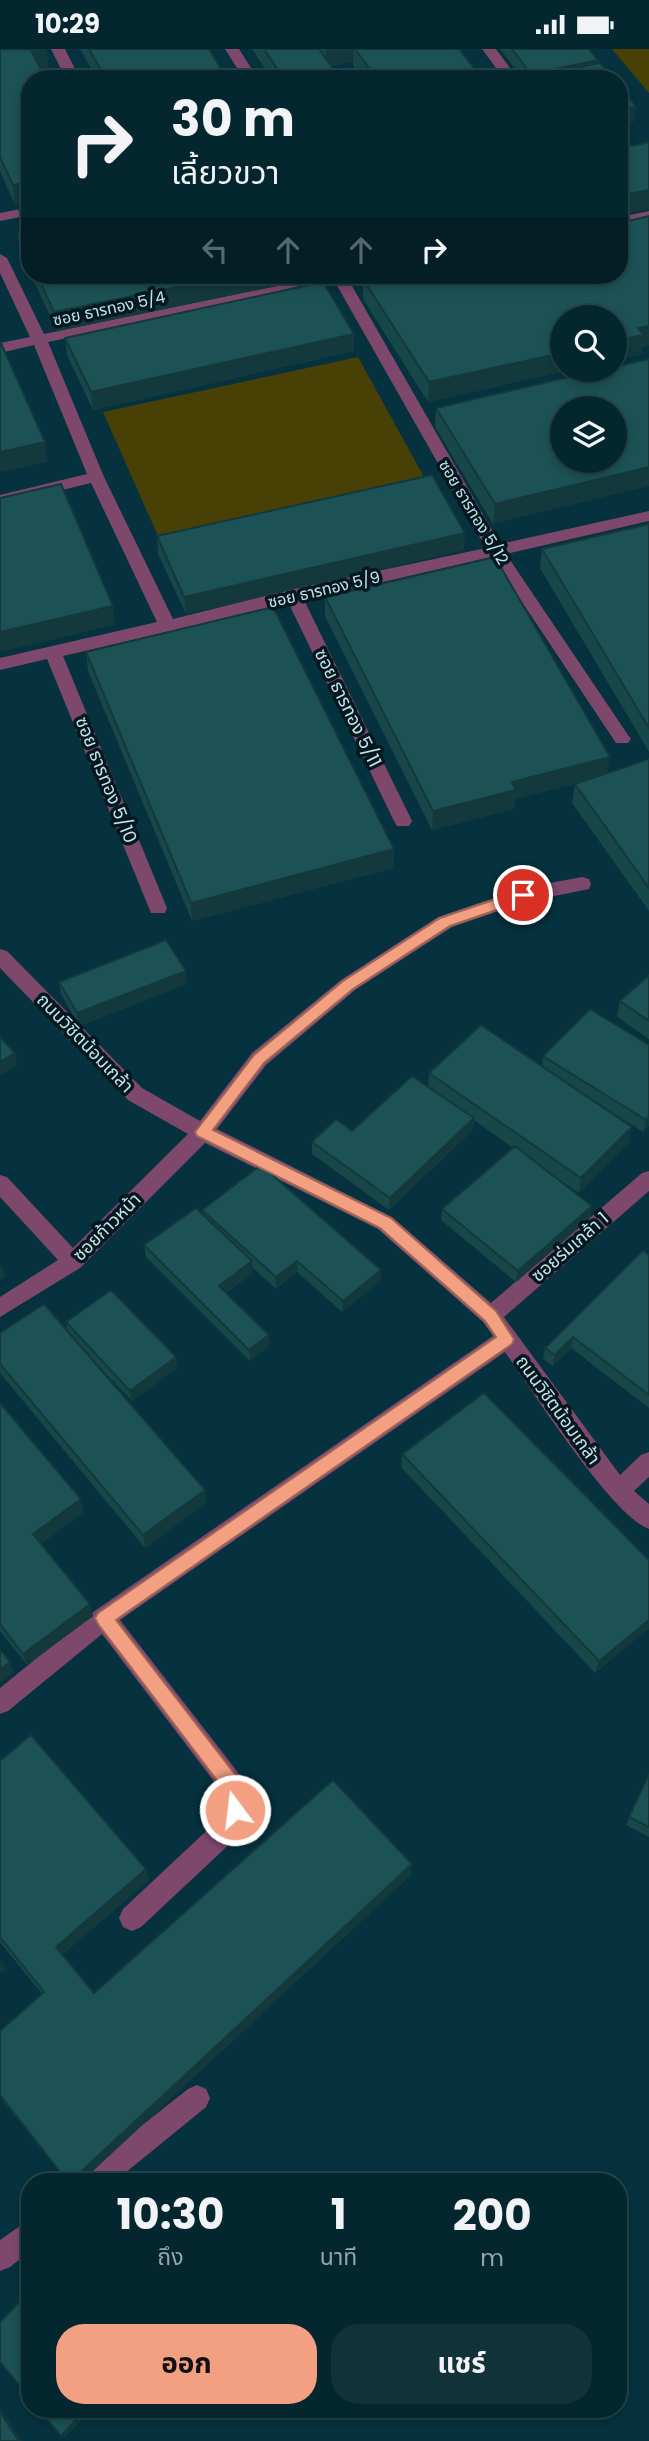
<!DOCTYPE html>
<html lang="th">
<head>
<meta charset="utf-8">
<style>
	:root { --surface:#04262e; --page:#12323a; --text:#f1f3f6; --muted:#97a5aa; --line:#25434a; --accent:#f39f82 }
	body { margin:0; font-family:Poppins,"Noto Sans Thai",sans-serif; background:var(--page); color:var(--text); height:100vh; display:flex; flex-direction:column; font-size:26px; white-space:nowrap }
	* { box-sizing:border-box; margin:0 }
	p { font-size:23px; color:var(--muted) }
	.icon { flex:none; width:38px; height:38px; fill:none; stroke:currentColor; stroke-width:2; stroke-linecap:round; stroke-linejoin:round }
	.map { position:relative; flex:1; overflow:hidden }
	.side { position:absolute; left:21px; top:2124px; width:606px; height:245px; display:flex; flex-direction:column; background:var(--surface); border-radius:28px; box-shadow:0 4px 10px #0003,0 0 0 2px var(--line) }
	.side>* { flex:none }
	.hud { position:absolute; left:21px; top:21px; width:607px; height:214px; border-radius:28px; box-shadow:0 4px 10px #0003,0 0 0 2px var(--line); background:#04262e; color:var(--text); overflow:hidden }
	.fabs { position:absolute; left:550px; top:256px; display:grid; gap:14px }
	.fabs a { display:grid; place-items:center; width:77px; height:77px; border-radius:50%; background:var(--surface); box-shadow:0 4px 10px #0003,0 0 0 2px var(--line); font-size:35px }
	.pin { position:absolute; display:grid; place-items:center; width:60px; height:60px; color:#fff; margin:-30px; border:4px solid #fff; border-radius:50%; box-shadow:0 2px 7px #0007 }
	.me { position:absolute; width:77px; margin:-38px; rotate:345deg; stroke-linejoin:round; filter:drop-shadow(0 0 5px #0008) }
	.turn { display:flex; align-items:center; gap:24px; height:147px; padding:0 35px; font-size:32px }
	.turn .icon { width:91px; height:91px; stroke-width:2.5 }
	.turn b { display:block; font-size:49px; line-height:60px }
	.lanes { display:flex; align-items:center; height:66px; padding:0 35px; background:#0003; justify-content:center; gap:35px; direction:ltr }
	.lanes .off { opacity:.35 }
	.eta { display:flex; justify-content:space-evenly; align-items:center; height:119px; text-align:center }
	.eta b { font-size:42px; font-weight:700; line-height:49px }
	.button { display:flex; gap:14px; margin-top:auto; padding:14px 35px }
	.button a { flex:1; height:80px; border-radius:28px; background:var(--accent); color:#111; font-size:28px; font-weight:700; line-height:80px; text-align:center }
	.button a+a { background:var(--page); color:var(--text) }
	.status { display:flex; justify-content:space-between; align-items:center; height:49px; padding:0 35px; background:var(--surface); direction:ltr }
	.status svg { height:19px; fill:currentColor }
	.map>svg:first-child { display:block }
</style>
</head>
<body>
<div class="status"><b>10:29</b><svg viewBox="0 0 49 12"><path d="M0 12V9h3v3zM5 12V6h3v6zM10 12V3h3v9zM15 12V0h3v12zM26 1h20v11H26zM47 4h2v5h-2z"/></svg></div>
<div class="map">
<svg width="649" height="2392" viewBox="0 0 649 2392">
	<rect width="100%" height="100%" fill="#05323e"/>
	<!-- green -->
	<path fill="#494005" d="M 612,0 L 649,0 L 649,44 Z
		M 358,308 L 429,437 L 162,496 L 103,363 Z"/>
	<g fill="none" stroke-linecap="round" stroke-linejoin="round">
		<!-- minor -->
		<path fill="#7e486d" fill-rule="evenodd" d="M 51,0 L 65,0 L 80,30 L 66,30 Z
			M 225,0 L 239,0 L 258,30 L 244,30 Z
			M 482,0 L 496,0 L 518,30 L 504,30 Z
			M 30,158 L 30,166 L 0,172 L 0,164 Z
			M 649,162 L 649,170 L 620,176 L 620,168 Z
			M 0,205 L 7,209 L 44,285 L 328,226 L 355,226 L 348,230 L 500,495 L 649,462 L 649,472 L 506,505 L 628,686 L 631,690 L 628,694 L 616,694 L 492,508 L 304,551 L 412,772 L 409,777 L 397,777 L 394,772 L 289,555 L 63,607 L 167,859 L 165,864 L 151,864 L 47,610 L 0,621 L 0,609 L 157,573 L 91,434 L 0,456 L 0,446 L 87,425 L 34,296 L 0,304 L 0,294 L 30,288 L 0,224 ZM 335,233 L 486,499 L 293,540 L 173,570 L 104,428 L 48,293 Z
			M 582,828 L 589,830 L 591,835 L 589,840 L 525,853 L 452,878 L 355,941 L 266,1016 L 217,1080 L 392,1168 L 491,1254 L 642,1124 L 649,1122 L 649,1142 L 504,1268 L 620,1426 L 641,1406 L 649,1403 L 649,1428 L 634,1442 L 649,1455 L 649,1480 C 611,1466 532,1341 505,1303 L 120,1571 L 240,1726 L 247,1761 L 235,1790 L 141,1878 L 132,1882 L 123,1878 L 119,1869 L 123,1860 L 217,1772 L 223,1761 L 219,1739 L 102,1585 L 8,1662 L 0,1665 L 0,1639 L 96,1561 L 493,1287 L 483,1273 L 378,1180 L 205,1094 L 80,1219 L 0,1268 L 0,1248 L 58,1211 L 0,1148 L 0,1126 L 7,1128 L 73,1199 L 188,1085 L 128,1051 L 0,919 L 0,900 L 7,902 L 142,1039 L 200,1072 L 252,1004 L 341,931 L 438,868 L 523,839 Z
			M 197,2036 L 206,2040 L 210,2049 L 206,2058 L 114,2133 L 80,2133 L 83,2123 L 188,2040 Z
			M 30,2170 L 30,2202 L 10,2218 L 0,2222 L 0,2191 Z"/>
	</g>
	<!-- wall -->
	<path fill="#184749" d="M 0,0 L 49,20 L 41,22 L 30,30 L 30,153 L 15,156 L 0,122 Z
		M 80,0 L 209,0 L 227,30 L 97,30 Z
		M 252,0 L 459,0 L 477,30 L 362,30 L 353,17 L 353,12 L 331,17 L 340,30 L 272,30 Z
		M 500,0 L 589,0 L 598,14 L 613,30 L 523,30 Z
		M 30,157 L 30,223 L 20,201 L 17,182 L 26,190 L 22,181 L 19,161 Z
		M 649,167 L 649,296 L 642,298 L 641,305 L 428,353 L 363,250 L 363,230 Z
		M 31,226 L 331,226 L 57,282 Z
		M 354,285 L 354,302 L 93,361 L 67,306 L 65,289 Z
		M 649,310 L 493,475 L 435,378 L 436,359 Z
		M 649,475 L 649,703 L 540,519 L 542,500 Z
		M 157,487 L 464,501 L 186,565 L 158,505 Z
		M 325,548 L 608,724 L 649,710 L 649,862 L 572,754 L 575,735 L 578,734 L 515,750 L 514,760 L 432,781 L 325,567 Z
		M 86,603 L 394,800 L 393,819 L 192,872 L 88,622 Z
		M 649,926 L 649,990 L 617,968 L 620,952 Z
		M 59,933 L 187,935 L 79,977 L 61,945 Z
		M 649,996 L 649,1076 L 643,1083 L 593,1051 L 629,1093 L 579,1144 L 547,1122 L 592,1157 L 590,1169 L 516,1233 L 441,1171 L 442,1160 L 513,1099 L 474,1071 L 473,1081 L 389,1161 L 312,1105 L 312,1093 L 352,1082 L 428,1038 L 429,1024 L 542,1017 L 543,1007 Z
		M 202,1161 L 381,1221 L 380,1232 L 342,1263 L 297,1223 L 276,1240 L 252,1218 L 253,1224 L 226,1244 L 269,1297 L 250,1312 L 146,1208 L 144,1196 L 202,1164 Z
		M 649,1206 L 649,1359 L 571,1299 L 553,1317 L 543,1310 L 545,1299 Z
		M 66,1273 L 177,1319 L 132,1352 L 83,1301 L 205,1441 L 206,1454 L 145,1499 L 0,1324 L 0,1284 L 67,1283 Z
		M 0,1354 L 84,1463 L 41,1494 L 93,1567 L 27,1616 L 0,1582 Z
		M 402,1405 L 649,1511 L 649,1579 L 595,1624 L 401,1418 Z
		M 0,1712 L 149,1831 L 62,1906 L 94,1944 L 411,1826 L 81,2133 L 67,2133 L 0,2048 L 0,1982 L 42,1945 L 0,1893 Z
		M 649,1725 L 649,1788 L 626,1776 Z"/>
	<!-- shaded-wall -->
	<path fill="#14393c" d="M 326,0 L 354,0 L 353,12 L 326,17 Z
		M 47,1 L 49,20 L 34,23 L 32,3 Z
		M 598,11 L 597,25 L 535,27 L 534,30 L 531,30 L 531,25 Z
		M 477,23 L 477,30 L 447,30 Z
		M 636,58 L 635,72 L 620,75 L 620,61 Z
		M 30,133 L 30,153 L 15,156 L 13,136 Z
		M 649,141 L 649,160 L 620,166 L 620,147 Z
		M 235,226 L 331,226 L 57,282 L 54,263 Z
		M 649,277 L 649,296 L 642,298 L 641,305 L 614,311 L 614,292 L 638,279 Z
		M 354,285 L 354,302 L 93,361 L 91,343 Z
		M 562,304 L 562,320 L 574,320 L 428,353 L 429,333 Z
		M 45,393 L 47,413 L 0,423 L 0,403 Z
		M 649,418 L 649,437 L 493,475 L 495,455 Z
		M 465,484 L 464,501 L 186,565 L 184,548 Z
		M 113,557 L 115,576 L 0,603 L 0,583 Z
		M 610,708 L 607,727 L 515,750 L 514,760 L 432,781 L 433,762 L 512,733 Z
		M 394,800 L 393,819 L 192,872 L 191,854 Z
		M 186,922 L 187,935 L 79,977 L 77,964 Z
		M 15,1004 L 17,1016 L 0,1027 L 0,1013 Z
		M 649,1067 L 649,1076 L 643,1083 L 646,1071 Z
		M 474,1069 L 473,1081 L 389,1161 L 390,1149 Z
		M 632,1078 L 629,1093 L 579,1144 L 581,1129 Z
		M 592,1157 L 590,1169 L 516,1233 L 518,1222 Z
		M 252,1212 L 253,1224 L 220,1248 L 219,1237 Z
		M 297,1212 L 297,1223 L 276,1240 L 276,1228 Z
		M 2,1217 L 5,1228 L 0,1231 L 0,1218 Z
		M 381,1221 L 380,1232 L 342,1263 L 343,1252 Z
		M 269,1286 L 269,1297 L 250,1312 L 249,1301 Z
		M 573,1288 L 571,1299 L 553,1317 L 555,1306 Z
		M 176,1308 L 177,1319 L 132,1352 L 130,1342 Z
		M 205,1441 L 206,1454 L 145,1499 L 143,1486 Z
		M 81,1450 L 84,1463 L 37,1498 L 33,1485 Z
		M 90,1555 L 93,1567 L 27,1616 L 23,1605 Z
		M 649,1571 L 649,1579 L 595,1624 L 599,1612 Z
		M 10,1613 L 14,1624 L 0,1634 L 0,1620 Z
		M 412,1815 L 411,1826 L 81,2133 L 70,2133 Z
		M 146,1820 L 149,1831 L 60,1908 L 56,1898 Z
		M 2,1911 L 6,1920 L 0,1924 L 0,1913 Z
		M 0,2359 L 22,2392 L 19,2392 L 0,2363 Z
		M 85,2361 L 91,2361 L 65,2389 L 61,2387 Z"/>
	<!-- building -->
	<path fill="#1c5255" stroke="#14393c" stroke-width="2" fill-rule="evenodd" d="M 0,0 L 47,1 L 32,3 L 46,30 L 30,30 L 30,133 L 13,136 L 0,108 Z
		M 89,0 L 209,0 L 227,30 L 106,30 Z
		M 264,0 L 319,0 L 340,30 L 284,30 Z
		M 355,0 L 459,0 L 477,23 L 447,30 L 377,30 Z
		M 512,0 L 589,0 L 598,11 L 531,25 Z
		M 600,14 L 613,30 L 536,30 L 535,27 Z
		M 620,37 L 636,58 L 620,61 Z
		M 620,87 L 632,97 L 649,93 L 649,141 L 620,147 Z
		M 30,157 L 30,184 L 19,161 Z
		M 649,167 L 649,277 L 638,279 L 644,286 L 614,292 L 614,268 L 562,268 L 562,304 L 429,333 L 363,230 L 383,226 L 620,226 L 620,174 Z
		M 17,182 L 30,194 L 30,209 Z
		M 37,226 L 235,226 L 54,263 Z
		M 323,233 L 354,285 L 91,343 L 65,289 Z
		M 0,294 L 1,294 L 45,393 L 0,403 Z
		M 649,310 L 649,418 L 495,455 L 436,359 L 604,320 L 614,320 L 614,318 ZM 562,359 L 614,359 L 614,411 L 562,411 Z
		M 432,426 L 465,484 L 184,548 L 157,487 Z
		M 61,435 L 113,557 L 0,583 L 0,449 Z
		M 649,475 L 649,679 L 542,500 Z
		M 495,508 L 610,708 L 512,733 L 516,741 L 433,762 L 325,548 Z
		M 273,558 L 394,800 L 191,854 L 86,603 Z
		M 649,710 L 649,839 L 575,735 Z
		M 166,891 L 186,922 L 77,964 L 59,933 Z
		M 649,926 L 649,972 L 620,952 Z
		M 590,960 L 649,996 L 649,1067 L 646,1071 L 543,1007 Z
		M 481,976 L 632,1078 L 581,1129 L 429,1024 Z
		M 0,988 L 15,1004 L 0,1013 Z
		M 412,1027 L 474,1069 L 390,1149 L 312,1093 L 336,1070 L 352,1082 Z
		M 515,1097 L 592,1157 L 518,1222 L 442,1160 Z
		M 261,1116 L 381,1221 L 343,1252 L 297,1212 L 276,1228 L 202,1161 Z
		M 196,1159 L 252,1212 L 219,1237 L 269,1286 L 249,1301 L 144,1196 Z
		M 643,1201 L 649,1206 L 649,1346 L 573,1288 L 555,1306 L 545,1299 Z
		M 111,1241 L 176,1308 L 130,1342 L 66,1273 Z
		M 44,1255 L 205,1441 L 143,1486 L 0,1315 L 0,1284 Z
		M 484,1344 L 649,1511 L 649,1571 L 599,1612 L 402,1405 Z
		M 0,1354 L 81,1450 L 33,1485 L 90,1555 L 23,1605 L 0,1575 Z
		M 0,1600 L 10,1613 L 0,1620 Z
		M 31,1686 L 146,1820 L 56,1898 L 94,1944 L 333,1731 L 412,1815 L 70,2133 L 68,2133 L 0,2046 L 0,1982 L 44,1943 L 0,1888 L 0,1712 Z
		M 649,1725 L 649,1778 L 629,1768 Z
		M 30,2242 L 30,2349 L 0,2313 L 0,2273 Z
		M 39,2361 L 85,2361 L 61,2387 Z
		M 0,2363 L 19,2392 L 0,2392 Z"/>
	<!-- route -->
	<path fill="#f39f82" stroke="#9e6754" stroke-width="2" d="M 523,841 L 528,843 L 528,850 L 450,877 L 353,940 L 264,1014 L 213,1081 L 391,1169 L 496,1262 L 514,1290 L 512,1295 L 116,1571 L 237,1728 L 244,1761 L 241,1767 L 235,1770 L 228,1767 L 222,1738 L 98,1575 L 95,1569 L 98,1564 L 496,1288 L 485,1272 L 380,1179 L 197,1087 L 195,1083 L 254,1006 L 343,932 L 440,869 Z"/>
	<g text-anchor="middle" stroke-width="7" stroke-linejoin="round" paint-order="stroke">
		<!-- far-street labels -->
		<g font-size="16" fill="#c7e2eb" stroke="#03181f">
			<text transform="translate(109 259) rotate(-12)" y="6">ซอย ธารทอง 5/4</text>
			<text transform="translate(474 463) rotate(59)" y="6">ซอย ธารทอง 5/12</text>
			<text transform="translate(324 540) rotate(-13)" y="6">ซอย ธารทอง 5/9</text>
		</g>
		<!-- street labels -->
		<g font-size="18" fill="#c7e2eb" stroke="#03181f">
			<text transform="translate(348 659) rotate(64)" y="6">ซอย ธารทอง 5/11</text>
			<text transform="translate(106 731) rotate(68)" y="6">ซอย ธารทอง 5/10</text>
			<text transform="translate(85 994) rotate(46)" y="6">ถนนวิชิตน้อมเกล้า</text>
			<text transform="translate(107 1178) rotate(-45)" y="6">ซอยก้าวหน้า</text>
			<text transform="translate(570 1198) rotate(-41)" y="6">ซอยร่มเกล้า 1</text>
			<text transform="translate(558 1361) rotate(54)" y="6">ถนนวิชิตน้อมเกล้า</text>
		</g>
	</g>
</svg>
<div class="fabs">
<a><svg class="icon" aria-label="search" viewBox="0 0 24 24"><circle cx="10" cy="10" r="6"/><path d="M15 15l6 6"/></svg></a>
<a><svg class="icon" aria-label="layers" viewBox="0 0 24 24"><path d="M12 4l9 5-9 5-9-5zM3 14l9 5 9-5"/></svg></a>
</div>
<div class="pin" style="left:523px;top:846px;background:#d93025"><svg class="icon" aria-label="arrive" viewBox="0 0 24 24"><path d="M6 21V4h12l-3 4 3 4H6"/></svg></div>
<svg class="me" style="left:235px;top:1761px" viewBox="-20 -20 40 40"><circle r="17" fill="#f39f82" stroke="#fff" stroke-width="3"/><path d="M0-11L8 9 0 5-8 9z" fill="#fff"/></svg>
<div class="hud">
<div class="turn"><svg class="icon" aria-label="right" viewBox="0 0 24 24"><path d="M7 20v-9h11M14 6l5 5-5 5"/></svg><div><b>30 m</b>เลี้ยวขวา</div></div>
<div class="lanes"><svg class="icon off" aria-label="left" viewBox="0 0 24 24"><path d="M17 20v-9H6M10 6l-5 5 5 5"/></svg><svg class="icon off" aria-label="ahead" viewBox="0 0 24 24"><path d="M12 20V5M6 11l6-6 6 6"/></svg><svg class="icon off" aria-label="ahead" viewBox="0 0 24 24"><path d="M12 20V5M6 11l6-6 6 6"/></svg><svg class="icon" aria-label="right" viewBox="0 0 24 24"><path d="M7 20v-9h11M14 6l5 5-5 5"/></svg></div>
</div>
<section class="side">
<div class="eta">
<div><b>10:30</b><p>ถึง</p></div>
<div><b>1</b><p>นาที</p></div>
<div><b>200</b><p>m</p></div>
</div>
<div class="button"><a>ออก</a><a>แชร์</a></div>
</section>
</div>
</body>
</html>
